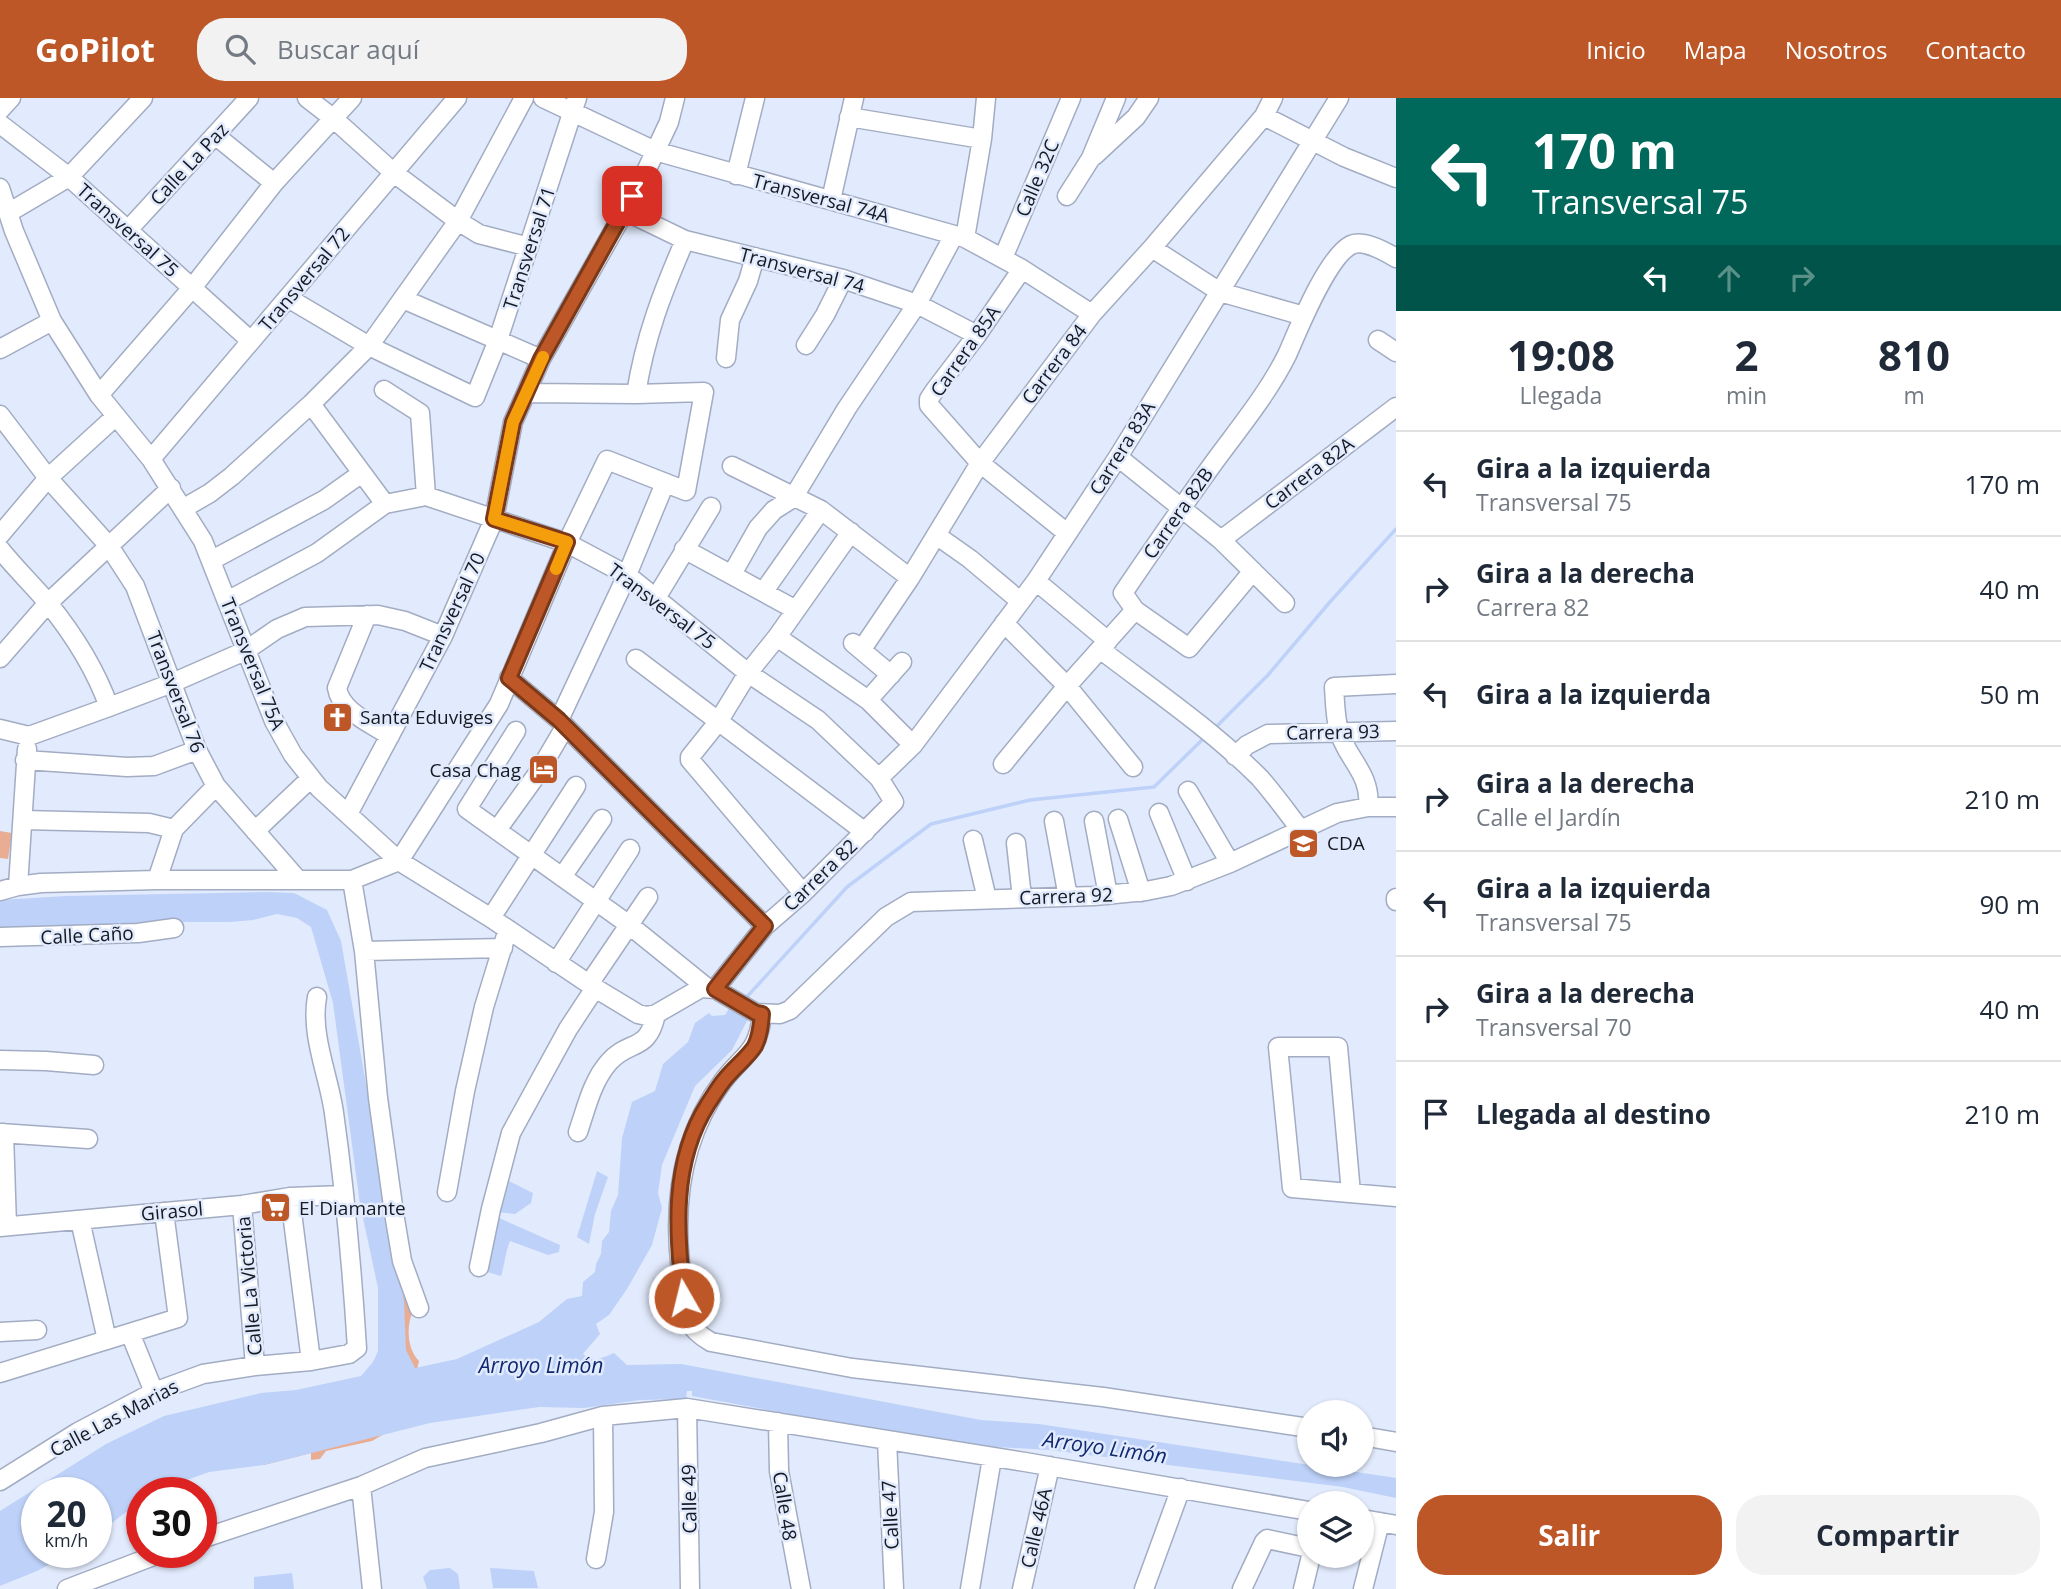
<!DOCTYPE html>
<html lang="es">
<head>
<meta charset="utf-8">
<style>
	:root { --surface:#fff; --page:#f2f2f3; --text:#1f2937; --muted:#747a83; --line:#e0e1e3; --accent:#bd5727 }
	body { margin:0; font-family:"Open Sans",sans-serif; background:var(--page); color:var(--text); height:100vh; display:flex; flex-direction:column; font-size:26px; white-space:nowrap }
	* { box-sizing:border-box; margin:0 }
	p { font-size:23px; color:var(--muted) }
	.icon { flex:none; width:38px; height:38px; fill:none; stroke:currentColor; stroke-width:2; stroke-linecap:round; stroke-linejoin:round }
	.map { position:relative; flex:1; overflow:hidden }
	.sheet { display:flex; flex-direction:column; background:var(--surface); width:665px }
	.sheet>* { flex:none }
	.guide { background:#00695c; color:#fff; overflow:hidden }
	.fabs { position:absolute; left:1297px; top:1302px; display:grid; gap:14px }
	.fabs a { display:grid; place-items:center; width:77px; height:77px; border-radius:50%; background:var(--surface); box-shadow:0 2px 5px #0004; font-size:35px }
	.speed { position:absolute; left:21px; top:1379px; display:flex; gap:14px; font-size:35px; font-weight:700; text-align:center }
	.speed>* { display:grid; place-content:center; width:91px; height:91px; border-radius:50%; background:var(--surface); box-shadow:0 2px 5px #0004; line-height:1 }
	.speed small { font-size:18px; font-weight:400 }
	.speed .limit { border:10px solid #d22; background:#fff; color:#111 }
	.pin { position:absolute; display:grid; place-items:center; width:60px; height:60px; color:#fff; margin:-30px; border-radius:14px; box-shadow:0 4px 10px #0006 }
	.me { position:absolute; width:77px; margin:-38px; rotate:352deg; stroke-linejoin:round; filter:drop-shadow(0 0 5px #0008) }
	.turn { display:flex; align-items:center; gap:24px; height:147px; padding:0 21px; font-size:32px }
	.turn .icon { width:91px; height:91px; stroke-width:2.5 }
	.turn b { display:block; font-size:49px; line-height:60px }
	.lanes { display:flex; align-items:center; height:66px; padding:0 21px; background:#0003; justify-content:center; gap:35px; direction:ltr }
	.lanes .off { opacity:.35 }
	.eta { display:flex; justify-content:space-evenly; align-items:center; height:119px; text-align:center }
	.eta b { font-size:42px; font-weight:700; line-height:49px }
	.cta { display:flex; gap:14px; margin-top:auto; padding:14px 21px }
	.cta a { flex:1; height:80px; border-radius:28px; background:var(--accent); color:#fff; font-size:28px; font-weight:700; line-height:80px; text-align:center }
	.cta a+a { background:var(--page); color:var(--text) }
	ul { padding:0; list-style:none }
	li { display:flex; align-items:center; gap:21px; height:105px; padding:0 21px; border-top:2px solid var(--line) }
	li div { flex:1 }
	li b { display:block; font-size:26px }
	li em { font-style:normal }
	header { display:flex; align-items:center; gap:42px; box-sizing:border-box; height:98px; padding:0 35px; background:var(--accent); color:#fff }
	header strong { font-size:33px }
	nav { display:flex; gap:38px; margin-inline-start:auto; font-size:24px }
	.search { width:490px; height:63px; background:var(--page); display:flex; align-items:center; gap:18px; box-sizing:border-box; padding:0 24px; border-radius:28px; color:var(--muted); font-size:26px }
	main { display:flex; flex:1; min-height:0 }
	.map>svg:first-child { display:block }
</style>
</head>
<body>
<header>
<strong>GoPilot</strong>
<div class="search"><svg class="icon" aria-label="search" viewBox="0 0 24 24"><circle cx="10" cy="10" r="6"/><path d="M15 15l6 6"/></svg>Buscar aquí</div>
<nav><a>Inicio</a><a>Mapa</a><a>Nosotros</a><a>Contacto</a></nav>
</header>
<main>
<div class="map">
<svg width="1396" height="1491" viewBox="0 0 1396 1491">
	<rect width="100%" height="100%" fill="#e2ebfd"/>
	<!-- green -->
	<path fill="#e9ad94" d="M 0,733 L 12,735 L 8,761 L 0,760 Z
		M 399,1194 L 409,1199 L 407,1206 L 413,1213 C 406,1228 407,1251 419,1263 L 417,1272 L 408,1268 L 398,1223 Z
		M 384,1336 L 372,1343 L 326,1353 L 320,1361 L 311,1362 L 311,1355 L 264,1367 L 263,1362 Z"/>
	<!-- water -->
	<path fill="#bed1f8" d="M 266,794 L 294,795 L 327,812 L 341,843 L 404,1203 L 406,1252 L 415,1270 L 457,1261 L 539,1224 L 567,1201 L 582,1198 L 583,1184 L 595,1174 L 596,1166 L 601,1156 L 602,1143 L 609,1134 L 611,1113 L 618,1097 L 622,1040 L 632,1004 L 655,993 L 663,966 L 688,944 L 695,925 L 709,915 L 712,918 L 725,917 L 730,909 L 748,921 L 732,952 L 695,988 L 662,1067 L 658,1095 L 662,1110 L 652,1147 L 627,1191 L 609,1217 L 596,1226 L 600,1236 L 583,1256 C 594,1265 602,1260 614,1255 L 627,1267 L 681,1266 L 981,1322 L 1039,1326 L 1396,1380 L 1396,1400 L 1343,1389 L 1049,1352 L 979,1348 L 919,1340 L 692,1298 L 692,1293 L 687,1293 L 686,1301 L 640,1302 L 584,1310 L 539,1309 L 430,1325 L 264,1367 L 209,1374 L 151,1395 L 142,1395 L 142,1402 L 96,1437 L 96,1395 L 37,1395 L 37,1454 L 73,1454 L 37,1473 L 0,1488 L 0,1413 L 106,1346 L 164,1318 L 261,1295 L 296,1292 L 361,1278 L 373,1264 L 378,1253 L 378,1190 L 360,1106 L 333,905 L 311,829 L 297,820 L 277,816 L 253,822 L 230,824 L 162,824 L 59,830 L 0,830 L 0,802 L 66,798 Z
		M 597,1073 L 608,1079 L 595,1116 L 589,1146 L 577,1139 Z
		M 503,1080 L 533,1095 L 531,1105 L 515,1116 L 497,1114 Z
		M 499,1120 L 560,1147 L 559,1154 L 548,1157 L 510,1143 C 505,1155 505,1166 501,1178 L 484,1173 L 485,1165 L 491,1165 L 489,1152 Z
		M 450,1470 L 458,1476 L 460,1491 L 427,1491 L 423,1479 L 430,1472 Z
		M 490,1470 L 534,1473 L 538,1490 L 493,1490 Z
		M 292,1475 L 294,1491 L 254,1491 L 254,1479 Z"/>
	<g fill="none" stroke-linecap="round" stroke-linejoin="round">
		<!-- stream -->
		<path stroke="#bed1f8" stroke-width="3.5" d="M 1213,632 L 1268,577 L 1329,505 L 1396,431
			M 744,902 L 847,789 L 931,726 L 1030,702 L 1154,689 L 1205,639"/>
		<defs>
			<path id="minor" d="M 307,0 L 334,21 L 394,75 L 458,123 L 479,136 L 529,149
				M 543,0 L 655,53 L 965,140 L 1022,171 L 1092,216
				M 0,12 L 11,0
				M 1264,18 L 1344,59 L 1396,80
				M 849,19 L 982,41
				M 0,26 L 69,79 L 251,243
				M 215,37 L 274,85
				M 1094,58 L 1136,19 L 1149,0
				M 736,77 L 755,0
				M 0,90 L 14,133 L 52,223 L 99,297 L 151,361 L 203,443 L 274,623 L 293,657 L 319,690 L 399,763 L 491,820 L 595,890 L 638,916 L 647,918 L 656,916 L 701,890 L 715,891 L 756,915 L 780,916 L 790,912 L 886,819 L 911,804 L 1094,798 L 1146,793 L 1171,788 L 1230,765 L 1337,715 L 1368,709 L 1396,709
				M 1067,98 L 1091,60 L 1116,0
				M 831,102 L 854,0
				M 625,113 L 685,142 L 843,181 L 917,206 L 977,237
				M 8,115 L 69,79 L 143,0
				M 128,132 L 249,0
				M 965,140 L 982,41 L 986,0
				M 1152,150 L 1220,194 L 1304,218
				M 1003,160 L 1071,0
				M 1022,171 L 977,237 L 935,292 L 929,301 L 929,307 L 980,365 L 1067,435
				M 288,200 L 369,248 L 475,299 L 498,242 L 577,0
				M 403,201 L 541,261
				M 1378,242 L 1396,254
				M 806,247 L 825,217 L 843,181
				M 0,251 L 52,223
				M 726,260 L 730,222 L 748,183 L 755,159
				M 384,292 L 420,315 L 426,398
				M 636,296 C 645,239 662,195 685,142
				M 99,297 L 192,190 L 274,85 L 352,0
				M 311,306 L 385,406
				M 0,317 L 48,380 L 109,448 L 135,488 L 197,652 L 216,688 L 298,782
				M 1118,359 L 1221,442 L 1285,505
				M 151,361 L 457,0
				M 732,368 L 821,412 L 910,480
				M 184,410 L 210,395 L 232,378 L 311,306 L 369,248 L 458,123 L 524,0
				M 0,437 L 48,380 L 116,318
				M 936,437 L 970,461 L 1020,503
				M 1221,442 L 1396,309
				M 0,451 C 15,470 32,486 48,505 C 74,537 95,570 109,609
				M 684,451 L 796,512
				M 212,462 L 324,402 L 362,375
				M 1253,473 L 1189,550 L 1135,512 L 1123,495 C 1153,451 1183,407 1215,363 C 1240,329 1268,295 1287,257 C 1298,232 1327,159 1351,147 C 1363,141 1386,154 1396,160
				M 732,476 L 758,430 L 774,412 L 793,400 L 847,310 L 917,206 L 954,137
				M 1036,483 L 1108,543
				M 764,493 L 821,412
				M 656,500 L 711,409
				M 227,503 L 317,455 L 385,406 L 426,398 L 567,445 L 627,477 L 748,575 L 818,622 L 879,680 L 894,704 L 803,795 L 765,828 L 715,891
				M 367,517 L 337,590 C 341,614 371,625 390,638
				M 1004,525 L 1067,588 L 1133,669
				M 777,539 L 868,602 L 913,647
				M 853,545 L 891,577
				M 862,551 L 910,480 L 980,365 L 1092,216 L 1152,150 L 1264,18 L 1273,0
				M 1101,552 C 1155,593 1212,632 1260,680 C 1274,696 1287,714 1300,731
				M 0,560 L 48,505 L 171,390
				M 636,561 L 865,734
				M 509,580 L 559,622 L 765,828
				M 868,602 L 902,564
				M 559,622 L 627,477 L 665,385
				M 0,631 L 29,638 L 109,609 L 172,585 L 245,553 L 277,531 L 305,519 L 378,517 L 405,523 L 443,538
				M 516,633 L 467,711 L 628,826 L 706,889
				M 1235,658 L 1247,647 L 1268,636 L 1396,633
				M 25,662 L 127,669 L 154,668 L 197,652
				M 1003,666 L 1067,588 L 1135,512
				M 879,680 L 913,647 L 1036,483 L 1118,359 L 1339,0
				M 1188,693 L 1230,765
				M 1368,709 C 1372,676 1346,660 1339,633 C 1335,619 1335,603 1334,589 L 1396,586
				M 1159,715 L 1187,783
				M 348,716 L 443,538 L 494,421 L 513,324 L 526,295 L 541,261 L 641,84 L 669,24 L 675,0
				M 1118,721 L 1141,794
				M 23,722 L 149,725 L 174,731
				M 1054,723 L 1068,799
				M 1094,723 L 1108,797
				M 497,732 L 538,675 L 565,629
				M 255,733 L 311,680
				M 973,742 L 987,801
				M 1016,745 L 1022,800
				M 399,763 L 499,606 L 567,445 L 607,362 L 686,393 L 704,294 L 636,296 L 526,295
				M 562,779 L 602,721
				M 157,782 L 174,731 L 216,688
				M 352,782 L 364,853 L 378,1000 L 394,1115 L 402,1163 L 419,1210
				M 18,788 L 27,651
				M 0,793 L 18,788 L 41,785 L 157,782 L 352,782 L 399,763
				M 803,795 L 690,662 L 690,659 L 718,624 L 748,575 L 777,539 L 851,434
				M 1396,800 L 1396,803
				M 491,820 L 576,688
				M 0,839 L 138,835 L 174,830
				M 364,853 L 503,850
				M 556,865 L 630,751
				M 589,886 L 648,799
				M 762,916 C 758,956 744,955 723,983 C 679,1042 672,1111 682,1181 C 686,1213 681,1227 711,1244 L 852,1270 L 1103,1299 L 1309,1330
				M 0,962 L 46,963 L 94,967
				M 578,1034 C 586,1011 592,983 609,964 C 629,941 648,955 656,916
				M 0,1035 L 88,1041
				M 4,1035 L 7,1128
				M 447,1094 L 465,993 L 484,909 L 508,831
				M 1351,1095 L 1338,949 L 1278,949 L 1292,1090 L 1396,1099
				M 290,1099 L 311,1263
				M 242,1107 L 255,1268
				M 80,1122 L 107,1242
				M 0,1129 L 242,1107 L 290,1099 L 343,1097
				M 479,1169 L 491,1111 L 511,1035 L 568,931 L 595,890
				M 0,1234 L 37,1232
				M 130,1235 L 154,1294
				M 0,1275 L 178,1220 L 164,1114
				M 687,1310 L 690,1491
				M 778,1324 L 779,1373 L 801,1491
				M 1362,1338 L 1396,1344
				M 887,1343 L 894,1491
				M 0,1383 L 78,1334 L 154,1294 L 203,1276 L 255,1268 L 311,1263 L 349,1256 L 357,1250 C 352,1171 345,1093 334,1015 C 329,978 310,937 317,899
				M 361,1388 L 372,1491
				M 1362,1421 L 1396,1427
				M 201,1441 L 361,1388 L 425,1360 L 541,1335 L 603,1318 L 687,1310 L 1025,1364 L 1309,1413
				M 596,1461 L 604,1414 L 603,1318
				M 67,1491 L 164,1454
				M 970,1491 L 992,1360
				M 1022,1491 L 1050,1368
				M 1144,1491 L 1181,1390
				M 1242,1491 L 1264,1444 L 1267,1441 L 1309,1450
				M 1303,1491 L 1311,1458
				M 1363,1491 L 1380,1424"/>
		</defs>
		<!-- minor casing -->
		<use href="#minor" stroke="#a2acc2" stroke-width="21"/>
		<!-- minor -->
		<use href="#minor" stroke="#fff" stroke-width="18"/>
	</g>
	<g fill="none" stroke-linecap="round" stroke-linejoin="round">
		<defs>
			<path id="route" d="M 632,98 L 541,261 L 513,324 L 494,421 L 567,444 L 509,580 L 559,622 L 765,828 L 715,891 L 756,915 L 762,916 C 761,927 760,938 755,948 C 748,959 735,969 726,980 C 719,988 714,997 708,1006 C 671,1064 676,1135 684,1200"/>
		</defs>
		<!-- route casing -->
		<use href="#route" stroke="#7b3919" stroke-width="18"/>
		<!-- route -->
		<use href="#route" stroke="#bd5727" stroke-width="12"/>
		<!-- slow -->
		<path stroke="#f59e0b" stroke-width="12" d="M 543,259 L 513,324 L 494,421 L 567,444 L 556,471"/>
	</g>
	<!-- icons -->
	<defs>
		<symbol id="church-square" viewBox="-11 -11 22 22"><rect x="-9" y="-9" width="18" height="18" rx="4" fill="#bd5727" stroke="#e2ebfd"/><path d="M-1.2-6h2.4v3.5h3.3v2.4h-3.3V6h-2.4V-.1h-3.3v-2.4h3.3Z" fill="#fff"/></symbol>
		<symbol id="hotel-square" viewBox="-11 -11 22 22"><rect x="-9" y="-9" width="18" height="18" rx="4" fill="#bd5727" stroke="#e2ebfd"/><path d="M-6-4.5h1.5V1H6V5H4.5V3h-9V5H-6ZM-4 0a1.8 1.8 0 1 1 3.6 0ZM.5 0V-2.5h3Q6-2.5 6 0Z" fill="#fff"/></symbol>
		<symbol id="school-square" viewBox="-11 -11 22 22"><rect x="-9" y="-9" width="18" height="18" rx="4" fill="#bd5727" stroke="#e2ebfd"/><path d="M0-5L7-2L0 1L-7-2ZM-4 1L0 2.5L4 1V4Q0 6-4 4Z" fill="#fff"/></symbol>
		<symbol id="supermarket-square" viewBox="-11 -11 22 22"><rect x="-9" y="-9" width="18" height="18" rx="4" fill="#bd5727" stroke="#e2ebfd"/><path d="M-6-5.5h2.5l.6 2H6L4.5 2H-2.5L-4.4-4H-6ZM-1.5 3.2a1.3 1.3 0 1 0 .1 0ZM3 3.2a1.3 1.3 0 1 0 .1 0Z" fill="#fff"/></symbol>
	</defs>
	<g fill-rule="evenodd">
		<use href="#church-square" x="320" y="602" width="35" height="35"/>
		<use href="#hotel-square" x="526" y="654" width="35" height="35"/>
		<use href="#school-square" x="1286" y="728" width="35" height="35"/>
		<use href="#supermarket-square" x="258" y="1092" width="35" height="35"/>
	</g>
	<g text-anchor="middle" stroke-width="5" stroke-linejoin="round" paint-order="stroke">
		<!-- street labels -->
		<g font-size="19" fill="#151921" stroke="#e2ebfd">
			<text transform="translate(189 66) rotate(-47)" y="7">Calle La Paz</text>
			<text transform="translate(1037 80) rotate(-67)" y="7">Calle 32C</text>
			<text transform="translate(821 100) rotate(15)" y="7">Transversal 74A</text>
			<text transform="translate(128 132) rotate(42)" y="7">Transversal 75</text>
			<text transform="translate(529 150) rotate(-72)" y="7">Transversal 71</text>
			<text transform="translate(802 172) rotate(15)" y="7">Transversal 74</text>
			<text transform="translate(304 181) rotate(-50)" y="7">Transversal 72</text>
			<text transform="translate(965 253) rotate(-55)" y="7">Carrera 85A</text>
			<text transform="translate(1054 266) rotate(-53)" y="7">Carrera 84</text>
			<text transform="translate(1122 350) rotate(-58)" y="7">Carrera 83A</text>
			<text transform="translate(1309 375) rotate(-37)" y="7">Carrera 82A</text>
			<text transform="translate(1178 415) rotate(-55)" y="7">Carrera 82B</text>
			<text transform="translate(662 508) rotate(37)" y="7">Transversal 75</text>
			<text transform="translate(452 514) rotate(-65)" y="7">Transversal 70</text>
			<text transform="translate(253 566) rotate(68)" y="7">Transversal 75A</text>
			<text transform="translate(176 594) rotate(69)" y="7">Transversal 76</text>
			<text transform="translate(1333 634) rotate(-1)" y="7">Carrera 93</text>
			<text transform="translate(820 777) rotate(-44)" y="7">Carrera 82</text>
			<text transform="translate(1066 798) rotate(-2)" y="7">Carrera 92</text>
			<text transform="translate(87 837) rotate(-3)" y="7">Calle Caño</text>
			<text transform="translate(172 1113) rotate(-5)" y="7">Girasol</text>
			<text transform="translate(249 1188) rotate(-95)" y="7">Calle La Victoria</text>
			<text transform="translate(114 1320) rotate(-28)" y="7">Calle Las Marias</text>
			<text transform="translate(689 1401) rotate(-91)" y="7">Calle 49</text>
			<text transform="translate(785 1408) rotate(81)" y="7">Calle 48</text>
			<text transform="translate(890 1417) rotate(-93)" y="7">Calle 47</text>
			<text transform="translate(1036 1430) rotate(-77)" y="7">Calle 46A</text>
		</g>
		<!-- poi labels -->
		<g font-size="19" fill="#151921" stroke="#e2ebfd" text-anchor="start">
			<text x="360" y="626">Santa Eduviges</text>
			<text x="521" y="679" text-anchor="end">Casa Chag</text>
			<text x="1327" y="752">CDA</text>
			<text x="299" y="1117">El Diamante</text>
		</g>
		<!-- water labels -->
		<g font-size="21" font-style="italic" fill="#0f286f" stroke="#e2ebfd">
			<text x="541" y="1275">Arroyo Limón</text>
			<text transform="translate(1105 1350) rotate(8)" y="7">Arroyo Limón</text>
		</g>
	</g>
</svg>
<div class="fabs">
<a><svg class="icon" aria-label="sound" viewBox="0 0 24 24"><path d="M4 9h4l5-4v14l-5-4H4zM17 9q2 3 0 6"/></svg></a>
<a><svg class="icon" aria-label="layers" viewBox="0 0 24 24"><path d="M12 4l9 5-9 5-9-5zM3 14l9 5 9-5"/></svg></a>
</div>
<div class="speed"><div>20<small>km/h</small></div><div class="limit">30</div></div>
<div class="pin" style="left:632px;top:98px;background:#d93025"><svg class="icon" aria-label="arrive" viewBox="0 0 24 24"><path d="M6 21V4h12l-3 4 3 4H6"/></svg></div>
<svg class="me" style="left:684px;top:1200px" viewBox="-20 -20 40 40"><circle r="17" fill="#bd5727" stroke="#fff" stroke-width="3"/><path d="M0-11L8 9 0 5-8 9z" fill="#fff"/></svg>
</div>
<section class="sheet">
<div class="guide">
<div class="turn"><svg class="icon" aria-label="left" viewBox="0 0 24 24"><path d="M17 20v-9H6M10 6l-5 5 5 5"/></svg><div><b>170 m</b>Transversal 75</div></div>
<div class="lanes"><svg class="icon" aria-label="left" viewBox="0 0 24 24"><path d="M17 20v-9H6M10 6l-5 5 5 5"/></svg><svg class="icon off" aria-label="ahead" viewBox="0 0 24 24"><path d="M12 20V5M6 11l6-6 6 6"/></svg><svg class="icon off" aria-label="right" viewBox="0 0 24 24"><path d="M7 20v-9h11M14 6l5 5-5 5"/></svg></div>
</div>
<div class="eta">
<div><b>19:08</b><p>Llegada</p></div>
<div><b>2</b><p>min</p></div>
<div><b>810</b><p>m</p></div>
</div>
<ul>
<li><svg class="icon" aria-label="left" viewBox="0 0 24 24"><path d="M17 20v-9H6M10 6l-5 5 5 5"/></svg><div><b>Gira a la izquierda</b><p>Transversal 75</p></div><em>170 m</em></li>
<li><svg class="icon" aria-label="right" viewBox="0 0 24 24"><path d="M7 20v-9h11M14 6l5 5-5 5"/></svg><div><b>Gira a la derecha</b><p>Carrera 82</p></div><em>40 m</em></li>
<li><svg class="icon" aria-label="left" viewBox="0 0 24 24"><path d="M17 20v-9H6M10 6l-5 5 5 5"/></svg><div><b>Gira a la izquierda</b></div><em>50 m</em></li>
<li><svg class="icon" aria-label="right" viewBox="0 0 24 24"><path d="M7 20v-9h11M14 6l5 5-5 5"/></svg><div><b>Gira a la derecha</b><p>Calle el Jardín</p></div><em>210 m</em></li>
<li><svg class="icon" aria-label="left" viewBox="0 0 24 24"><path d="M17 20v-9H6M10 6l-5 5 5 5"/></svg><div><b>Gira a la izquierda</b><p>Transversal 75</p></div><em>90 m</em></li>
<li><svg class="icon" aria-label="right" viewBox="0 0 24 24"><path d="M7 20v-9h11M14 6l5 5-5 5"/></svg><div><b>Gira a la derecha</b><p>Transversal 70</p></div><em>40 m</em></li>
<li><svg class="icon" aria-label="arrive" viewBox="0 0 24 24"><path d="M6 21V4h12l-3 4 3 4H6"/></svg><div><b>Llegada al destino</b></div><em>210 m</em></li>
</ul>
<div class="cta"><a>Salir</a><a>Compartir</a></div>
</section>
</main>
</body>
</html>
